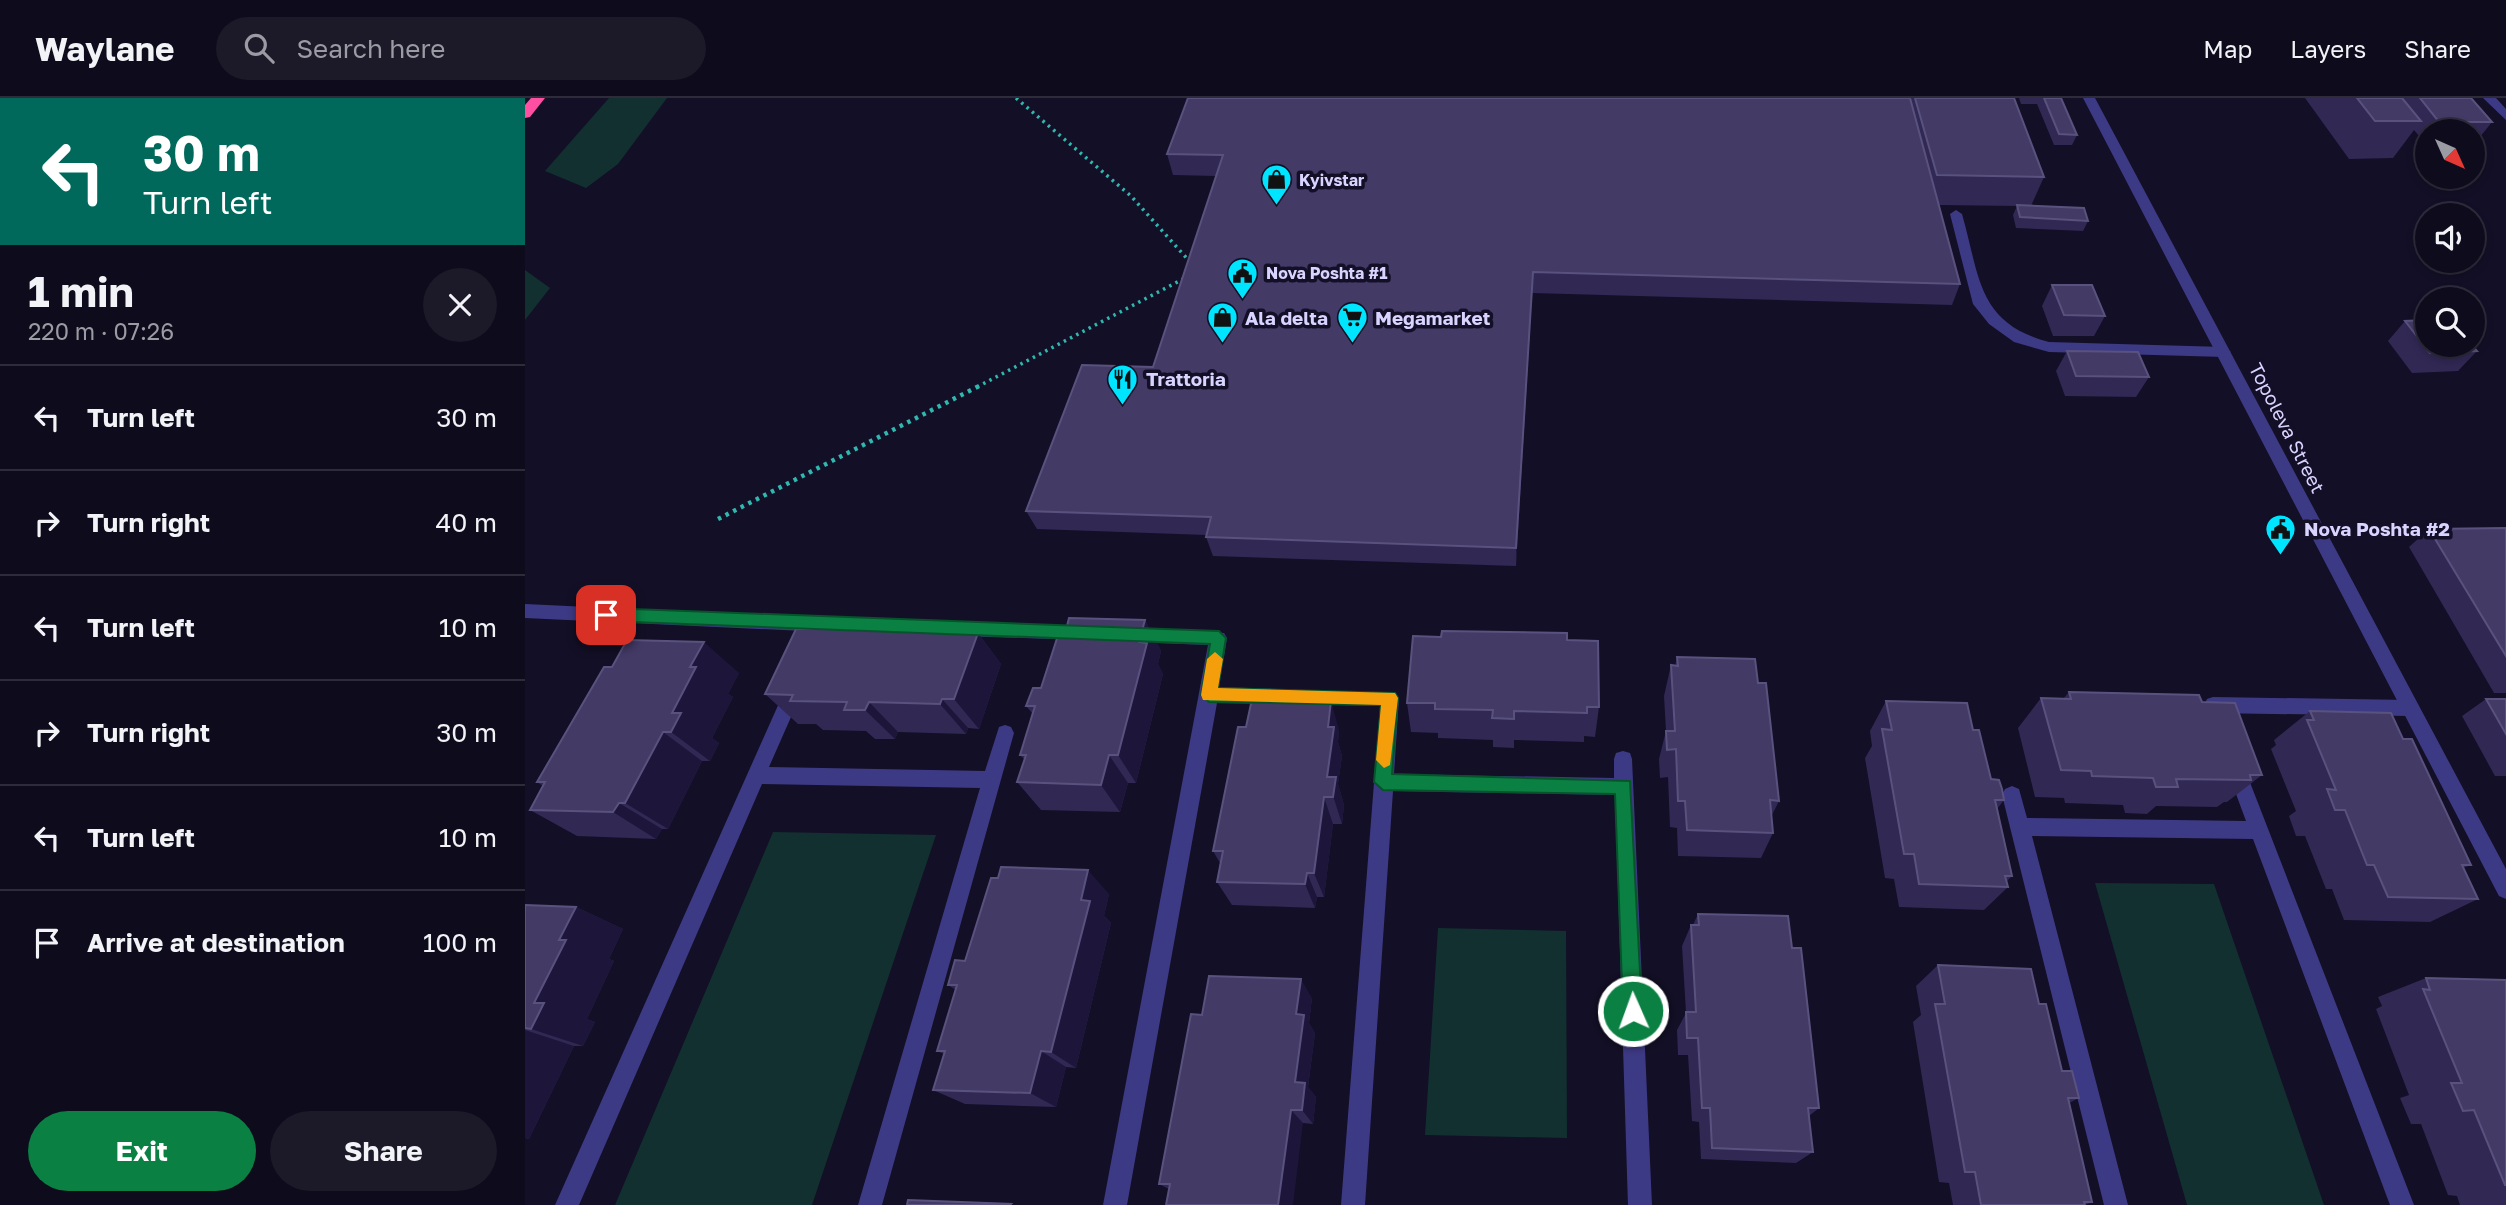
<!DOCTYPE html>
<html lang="en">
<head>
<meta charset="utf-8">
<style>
	:root { --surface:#0e0b1c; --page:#1c1929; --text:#f1f3f6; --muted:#9b9ba3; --line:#2e2b3b; --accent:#0b8043 }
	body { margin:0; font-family:"Golos Text",sans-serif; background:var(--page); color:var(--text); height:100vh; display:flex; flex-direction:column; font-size:26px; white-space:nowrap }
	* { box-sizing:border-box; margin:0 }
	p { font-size:23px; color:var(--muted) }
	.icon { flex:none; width:38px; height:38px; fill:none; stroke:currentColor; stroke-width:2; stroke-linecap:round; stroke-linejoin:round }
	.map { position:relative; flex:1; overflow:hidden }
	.panel { display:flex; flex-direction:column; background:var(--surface); width:525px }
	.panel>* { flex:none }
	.banner { background:#00695c; color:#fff; overflow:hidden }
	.needle { width:46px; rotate:135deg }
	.controls { position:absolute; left:1890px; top:21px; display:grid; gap:14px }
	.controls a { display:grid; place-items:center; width:70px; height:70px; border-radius:50%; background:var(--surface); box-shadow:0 4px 10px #0003,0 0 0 2px var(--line); font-size:35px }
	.pin { position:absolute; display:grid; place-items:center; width:60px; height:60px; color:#fff; margin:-30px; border-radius:14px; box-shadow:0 4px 10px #0006 }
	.me { position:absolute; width:77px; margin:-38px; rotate:358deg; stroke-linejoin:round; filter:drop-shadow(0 0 5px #0008) }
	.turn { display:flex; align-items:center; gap:24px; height:147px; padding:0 28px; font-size:32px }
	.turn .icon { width:91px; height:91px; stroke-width:2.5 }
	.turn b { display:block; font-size:49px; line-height:60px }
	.round { display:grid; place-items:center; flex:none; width:74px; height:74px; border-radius:37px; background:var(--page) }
	.headline { display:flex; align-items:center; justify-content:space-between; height:119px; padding:0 28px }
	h1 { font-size:42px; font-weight:700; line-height:52px }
	.cta { display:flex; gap:14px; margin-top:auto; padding:14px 28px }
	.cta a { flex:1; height:80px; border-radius:42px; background:var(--accent); color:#fff; font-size:28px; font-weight:700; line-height:80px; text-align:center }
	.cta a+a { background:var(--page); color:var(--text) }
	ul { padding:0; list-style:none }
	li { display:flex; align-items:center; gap:21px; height:105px; padding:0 28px; border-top:2px solid var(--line) }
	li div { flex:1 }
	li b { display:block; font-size:26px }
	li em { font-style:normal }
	header { display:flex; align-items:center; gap:42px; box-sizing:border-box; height:98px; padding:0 35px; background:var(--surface); border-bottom:2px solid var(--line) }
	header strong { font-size:33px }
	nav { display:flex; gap:38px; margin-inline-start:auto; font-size:24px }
	.search { width:490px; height:63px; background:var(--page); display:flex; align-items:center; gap:18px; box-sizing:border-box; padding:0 24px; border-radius:38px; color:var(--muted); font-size:26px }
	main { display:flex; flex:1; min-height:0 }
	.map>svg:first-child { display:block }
</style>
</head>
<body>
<header>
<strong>Waylane</strong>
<div class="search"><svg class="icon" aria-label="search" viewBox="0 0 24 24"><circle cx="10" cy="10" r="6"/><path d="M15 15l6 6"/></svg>Search here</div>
<nav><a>Map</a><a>Layers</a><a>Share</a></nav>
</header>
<main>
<section class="panel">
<div class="banner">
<div class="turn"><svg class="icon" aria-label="left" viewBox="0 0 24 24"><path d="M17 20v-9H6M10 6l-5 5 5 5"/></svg><div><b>30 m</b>Turn left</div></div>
</div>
<div class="headline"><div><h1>1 min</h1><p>220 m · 07:26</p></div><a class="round"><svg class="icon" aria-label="close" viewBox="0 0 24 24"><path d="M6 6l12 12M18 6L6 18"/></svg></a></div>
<ul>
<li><svg class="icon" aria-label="left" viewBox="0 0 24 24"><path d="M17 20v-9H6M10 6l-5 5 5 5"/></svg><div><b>Turn left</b></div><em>30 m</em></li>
<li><svg class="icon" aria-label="right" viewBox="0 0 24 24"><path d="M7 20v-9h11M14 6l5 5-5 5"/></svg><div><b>Turn right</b></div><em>40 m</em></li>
<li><svg class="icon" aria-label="left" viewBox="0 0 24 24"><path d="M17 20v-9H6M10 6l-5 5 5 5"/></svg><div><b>Turn left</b></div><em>10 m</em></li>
<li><svg class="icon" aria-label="right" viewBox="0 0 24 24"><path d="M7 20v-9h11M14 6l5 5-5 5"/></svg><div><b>Turn right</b></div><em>30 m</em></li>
<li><svg class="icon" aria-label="left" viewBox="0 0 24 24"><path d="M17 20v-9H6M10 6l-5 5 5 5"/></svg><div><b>Turn left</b></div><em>10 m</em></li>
<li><svg class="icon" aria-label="arrive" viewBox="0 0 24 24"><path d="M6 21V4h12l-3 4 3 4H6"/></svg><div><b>Arrive at destination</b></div><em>100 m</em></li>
</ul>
<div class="cta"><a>Exit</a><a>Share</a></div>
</section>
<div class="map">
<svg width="1981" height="1107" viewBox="0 0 1981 1107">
	<rect width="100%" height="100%" fill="#130f26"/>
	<!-- green -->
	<path fill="#12302f" d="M 84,0 L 142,0 L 93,66 L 61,90 L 20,73 Z
		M 0,172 L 25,190 L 0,222 Z
		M 248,734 L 411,737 L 287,1107 L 90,1107 Z
		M 1570,785 L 1689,786 L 1799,1107 L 1662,1107 Z
		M 913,830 L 1041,833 L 1042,1040 L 900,1037 Z"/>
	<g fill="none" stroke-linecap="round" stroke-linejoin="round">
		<!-- path-far1 -->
		<path stroke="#2fb8b0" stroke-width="3.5" stroke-dasharray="2.5 4.5" stroke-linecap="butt" d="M 491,0 L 606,98 L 666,165
			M 452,289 L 662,179"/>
		<!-- path -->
		<path stroke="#2fb8b0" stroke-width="4.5" stroke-dasharray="3.5 5" stroke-linecap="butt" d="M 193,421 L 456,287"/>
		<!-- lane -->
		<path fill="#3d3a85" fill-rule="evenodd" d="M 1431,112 L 1437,116 C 1455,179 1452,225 1524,244 L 1699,249 L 1706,254 L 1699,259 L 1524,254 L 1489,244 L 1464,226 L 1448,206 L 1425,116 Z
			M 0,506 L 321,521 L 327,523 L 330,528 L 327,533 L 321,535 L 0,520 Z
			M 405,523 L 556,528 L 562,530 L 565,535 L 562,540 L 556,542 L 405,537 L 399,535 L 396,530 L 399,525 Z
			M 605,530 L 699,535 L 702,540 L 694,589 L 871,595 L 874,600 L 869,676 L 1089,680 L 1089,661 L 1091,655 L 1098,653 L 1105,655 L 1107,661 L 1127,1107 L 1103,1107 L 1090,697 L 868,693 L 840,1107 L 816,1107 L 855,608 L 692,605 L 602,1107 L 578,1107 L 683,547 L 605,544 L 599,542 L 596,537 L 599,532 Z
			M 268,586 L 274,589 L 277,594 L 244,669 L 460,673 L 474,629 L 480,627 L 486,629 L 489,635 L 357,1107 L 333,1107 L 455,690 L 237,686 L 54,1107 L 30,1107 L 259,594 L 262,589 Z
			M 1688,599 L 1884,602 L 1890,604 L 1893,610 L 1890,616 L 1884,618 L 1688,615 L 1682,613 L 1679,607 L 1682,601 Z
			M 1710,661 L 1717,663 L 1719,669 L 1889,1107 L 1865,1107 L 1728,741 L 1507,738 L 1603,1107 L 1579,1107 L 1477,697 L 1480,691 L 1487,688 L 1494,691 L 1502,720 L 1721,723 L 1701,669 L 1703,663 Z"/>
		<!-- street -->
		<path fill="#3d3a85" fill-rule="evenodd" d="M 1558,0 L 1570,0 L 1981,771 L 1981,801 L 1974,798 Z
			M 1958,0 L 1971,0 L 1981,11 L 1981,22 Z"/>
		<!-- highway -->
		<path fill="#ff4fa3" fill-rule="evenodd" d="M 6,0 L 20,0 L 5,19 L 0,20 L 0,7 Z"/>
	</g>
	<!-- wall -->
	<path fill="#312854" d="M 1386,0 L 1489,0 L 1519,79 L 1506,108 L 1563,123 L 1558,133 L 1491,130 L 1488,117 L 1492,108 L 1414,107 L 1435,186 L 1427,207 L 1007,195 L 991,468 L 688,458 L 681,439 L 681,437 L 512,431 L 501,413 L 628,269 L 691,78 L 648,77 L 642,56 L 1386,2 Z
		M 1494,0 L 1536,0 L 1552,37 L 1547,47 L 1529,47 L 1512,6 L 1496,6 Z
		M 1780,0 L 1946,0 L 1967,24 L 1951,44 L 1948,44 L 1948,33 L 1902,33 L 1902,44 L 1899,44 L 1889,32 L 1868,60 L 1824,61 Z
		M 1527,187 L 1580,218 L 1569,238 L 1528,238 L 1517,208 Z
		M 1880,223 L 1952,253 L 1933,273 L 1887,275 L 1863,243 Z
		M 1542,253 L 1624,279 L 1611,299 L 1540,298 L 1531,273 Z
		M 1981,430 L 1981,595 L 1969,595 L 1884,449 L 1904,431 Z
		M 620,522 L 636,553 L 633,566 L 638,576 L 611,685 L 603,685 L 595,714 L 516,712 L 492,684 L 500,662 L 495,657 L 508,616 L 501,608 L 516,590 Z
		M 424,527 L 430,534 L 453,535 L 476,566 L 454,631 L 443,630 L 441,636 L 373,634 L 370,641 L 350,641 L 341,633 L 298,632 L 291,626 L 273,626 L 240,596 L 298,531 Z
		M 1042,542 L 1074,609 L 1070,639 L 1059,638 L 1059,644 L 989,642 L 989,650 L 968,649 L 968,642 L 913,640 L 913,635 L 886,634 L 882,605 Z
		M 1152,559 L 1233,585 L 1254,703 L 1246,719 L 1248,735 L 1236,760 L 1153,758 L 1152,730 L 1145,729 L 1143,679 L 1135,680 L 1134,661 L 1141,633 L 1139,598 L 1146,567 L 1150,568 Z
		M 87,569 L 214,575 L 203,596 L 208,599 L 187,640 L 194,645 L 185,663 L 177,663 L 143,731 L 137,731 L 131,741 L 52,738 L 5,712 L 18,688 L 12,684 Z
		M 1544,594 L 1677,604 L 1737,677 L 1702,704 L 1699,704 L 1692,709 L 1631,708 L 1622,716 L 1600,715 L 1598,707 L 1540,705 L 1539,700 L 1510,699 L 1493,630 L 1516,600 L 1538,601 Z
		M 1961,601 L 1981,601 L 1981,678 L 1970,678 L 1937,618 Z
		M 1361,603 L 1448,632 L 1466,681 L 1479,702 L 1472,711 L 1487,778 L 1482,783 L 1483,789 L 1459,812 L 1374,809 L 1369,781 L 1360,780 L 1340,660 L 1347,648 L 1345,633 Z
		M 1785,613 L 1878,641 L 1946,767 L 1938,770 L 1953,801 L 1905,824 L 1819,822 L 1807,791 L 1801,791 L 1780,738 L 1771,738 L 1764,718 L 1771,713 L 1746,651 L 1751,647 L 1749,642 Z
		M 814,632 L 813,644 L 817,658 L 813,686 L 819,707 L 817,726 L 808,726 L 799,799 L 792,799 L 790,810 L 707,807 L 692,784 L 695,765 L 688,753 Z
		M 584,796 L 579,818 L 586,825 L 551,970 L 541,969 L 531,1009 L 440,1006 L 408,992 L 419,956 L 412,953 L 431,892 L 423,887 L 440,863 Z
		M 0,807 L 51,809 L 98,831 L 84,861 L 89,863 L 62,921 L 70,924 L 58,948 L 49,948 L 4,1041 L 0,1040 Z
		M 1173,816 L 1267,850 L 1294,1010 L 1284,1018 L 1288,1054 L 1271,1065 L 1176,1061 L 1174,1024 L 1167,1023 L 1163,957 L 1153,957 L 1152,932 L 1161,915 L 1157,848 L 1166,827 L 1168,827 Z
		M 1413,867 L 1514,906 L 1537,973 L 1554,1000 L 1544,1005 L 1567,1104 L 1560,1107 L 1428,1107 L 1424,1085 L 1414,1084 L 1388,924 L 1396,917 L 1391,888 Z
		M 1901,880 L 1981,882 L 1981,1107 L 1935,1107 L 1932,1098 L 1923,1097 L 1896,1026 L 1886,1026 L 1875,1000 L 1884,997 L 1851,911 L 1857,908 L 1853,899 Z
		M 787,900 L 784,925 L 790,935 L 783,989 L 791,999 L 788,1026 L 778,1025 L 644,1091 L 634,1086 Z"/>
	<!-- shaded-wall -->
	<path fill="#1d163a" d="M 1008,174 L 1007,195 L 991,468 L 991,450 Z
		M 620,522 L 636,553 L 633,566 L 638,576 L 611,685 L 593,657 L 614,544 Z
		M 424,527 L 446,555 L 453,535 L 476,566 L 454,631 L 429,601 L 422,534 Z
		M 179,544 L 214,575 L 203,596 L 208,599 L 187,640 L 194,645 L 185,663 L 146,634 L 147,615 L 165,569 Z
		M 417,601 L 443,630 L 441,636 L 415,606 Z
		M 806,603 L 814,632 L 813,644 L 817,658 L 813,686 L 819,707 L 817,726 L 802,679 L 803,629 Z
		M 344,604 L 373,634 L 370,641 L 340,612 Z
		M 138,634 L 177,663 L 143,731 L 100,705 Z
		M 584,657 L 603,685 L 595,714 L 576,687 Z
		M 799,699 L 808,726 L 799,799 L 789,775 Z
		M 94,705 L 137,731 L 131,741 L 88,714 Z
		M 563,772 L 584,796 L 579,818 L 586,825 L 551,970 L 526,954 L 556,802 Z
		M 782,775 L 792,799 L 790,810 L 780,786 Z
		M 51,809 L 98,831 L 84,861 L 89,863 L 62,921 L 70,924 L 58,948 L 6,931 L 9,905 L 34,842 Z
		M 776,881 L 787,900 L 784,925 L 790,935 L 783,989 L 791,999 L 788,1026 L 777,1012 L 770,984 L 771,916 Z
		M 0,932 L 49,948 L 4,1041 L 0,1040 Z
		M 516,953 L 541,969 L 531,1009 L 505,995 Z
		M 766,1012 L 778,1025 L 768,1107 L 753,1107 Z"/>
	<!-- building -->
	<path fill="#433a66" stroke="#5a527e" stroke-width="2" d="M 663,0 L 1385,0 L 1435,186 L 1008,174 L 991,450 L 681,439 L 686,419 L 501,413 L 557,267 L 628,269 L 698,57 L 642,56 Z
		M 1390,0 L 1489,0 L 1519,79 L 1412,77 Z
		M 1519,0 L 1536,0 L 1552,37 L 1534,36 Z
		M 1832,0 L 1877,0 L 1896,23 L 1850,23 Z
		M 1895,0 L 1946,0 L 1967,24 L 1914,24 Z
		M 1492,107 L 1559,110 L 1563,123 L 1495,119 Z
		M 1527,187 L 1567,187 L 1580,218 L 1539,217 Z
		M 1902,222 L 1902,247 L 1947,247 L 1952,253 L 1905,255 L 1880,223 Z
		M 1542,253 L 1613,254 L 1624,279 L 1551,278 Z
		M 1981,430 L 1981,558 L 1904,431 Z
		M 544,520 L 620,522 L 614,544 L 622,545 L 593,657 L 584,657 L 576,687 L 492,684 L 501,657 L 495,657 L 510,608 L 501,608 L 508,590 L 516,590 L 536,528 L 542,528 Z
		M 301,525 L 424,527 L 422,534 L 453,535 L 429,601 L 417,601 L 415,606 L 344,604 L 340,612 L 319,612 L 322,604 L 265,603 L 268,597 L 240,596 L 271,531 L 298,531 Z
		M 917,533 L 1042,535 L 1042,542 L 1073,543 L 1074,609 L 1062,609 L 1062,615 L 989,613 L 989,621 L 967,620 L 968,612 L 910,611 L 910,605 L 882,605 L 888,538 L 916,539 Z
		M 102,542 L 179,544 L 165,569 L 171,569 L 147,615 L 156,615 L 146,634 L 138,634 L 100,705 L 94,705 L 88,714 L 5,712 L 20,684 L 12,684 L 79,569 L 87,569 Z
		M 1152,559 L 1230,561 L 1233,585 L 1241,585 L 1254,703 L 1245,702 L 1248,735 L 1162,732 L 1160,703 L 1153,703 L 1151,651 L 1142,652 L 1141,633 L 1150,633 L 1146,567 L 1153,568 Z
		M 1544,594 L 1674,597 L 1677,604 L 1710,605 L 1737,677 L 1725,677 L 1726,682 L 1651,681 L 1653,689 L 1631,689 L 1628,680 L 1567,678 L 1566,673 L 1536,672 L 1516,600 L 1546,601 Z
		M 727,601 L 806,603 L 803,629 L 809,629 L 802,679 L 811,679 L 808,699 L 799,699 L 789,775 L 782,775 L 780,786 L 692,784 L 698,753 L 688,753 L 713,629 L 721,629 Z
		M 1961,601 L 1981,601 L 1981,636 Z
		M 1361,603 L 1442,605 L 1448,632 L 1454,632 L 1466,681 L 1474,682 L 1477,691 L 1479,702 L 1470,702 L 1487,778 L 1480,778 L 1483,789 L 1394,786 L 1389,756 L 1379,756 L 1357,631 L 1367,632 Z
		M 1785,613 L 1866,615 L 1878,641 L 1887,641 L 1946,767 L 1937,767 L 1953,801 L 1863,799 L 1849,767 L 1842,767 L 1820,712 L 1810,712 L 1802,691 L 1811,692 L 1782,622 L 1789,622 Z
		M 476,769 L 563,772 L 556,802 L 565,803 L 526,954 L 516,953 L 505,995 L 408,992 L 420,953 L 412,953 L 432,887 L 423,887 L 430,862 L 440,863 L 466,780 L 473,780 Z
		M 0,807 L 51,809 L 34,842 L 41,842 L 9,905 L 19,905 L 6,931 L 0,930 Z
		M 1173,816 L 1263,818 L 1267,850 L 1276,850 L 1294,1010 L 1283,1010 L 1288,1054 L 1187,1050 L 1185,1010 L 1177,1010 L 1173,940 L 1162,940 L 1161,914 L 1171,914 L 1166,827 L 1174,827 Z
		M 1413,867 L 1506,871 L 1514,906 L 1521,906 L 1537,973 L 1547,973 L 1554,1000 L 1543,1000 L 1567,1104 L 1559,1104 L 1560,1107 L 1456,1107 L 1450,1074 L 1440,1074 L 1410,906 L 1420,906 Z
		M 684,878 L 776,881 L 771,916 L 779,917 L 770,984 L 780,985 L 777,1012 L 766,1012 L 753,1107 L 641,1107 L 645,1086 L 634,1086 L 666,916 L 677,917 Z
		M 1901,880 L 1981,882 L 1981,1087 L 1980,1087 L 1949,1012 L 1938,1013 L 1926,985 L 1937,985 L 1898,891 L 1905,892 Z
		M 383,1102 L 486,1106 L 485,1107 L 382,1107 Z"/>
	<!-- route -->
	<path fill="#0b8043" stroke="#07532c" stroke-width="2" d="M 81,510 L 694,533 L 701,540 L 693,590 L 870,595 L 873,600 L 867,676 L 1105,683 L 1117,913 L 1114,920 L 1108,923 L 1101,920 L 1098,913 L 1090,696 L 858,692 L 849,684 L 856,607 L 684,604 L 676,597 L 685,546 L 81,523 L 73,517 Z"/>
	<!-- slow -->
	<path fill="#f59e0b" d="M 690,554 L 698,561 L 693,590 L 870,595 L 873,600 L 865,667 L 859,670 L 851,662 L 856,607 L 678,602 L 676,597 L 682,561 Z"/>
	<!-- icons -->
	<defs>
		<symbol id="shop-pin" viewBox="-11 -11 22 30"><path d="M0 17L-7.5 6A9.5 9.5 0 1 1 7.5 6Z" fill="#00e5ff" stroke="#130f26"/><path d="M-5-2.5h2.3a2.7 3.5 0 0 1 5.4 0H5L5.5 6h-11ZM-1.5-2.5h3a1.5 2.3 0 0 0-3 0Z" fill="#111"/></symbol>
		<symbol id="civic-pin" viewBox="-11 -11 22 30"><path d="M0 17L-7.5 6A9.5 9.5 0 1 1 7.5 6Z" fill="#00e5ff" stroke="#130f26"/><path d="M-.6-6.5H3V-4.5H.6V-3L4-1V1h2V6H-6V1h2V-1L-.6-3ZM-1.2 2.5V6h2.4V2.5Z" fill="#111"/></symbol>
		<symbol id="supermarket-pin" viewBox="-11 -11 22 30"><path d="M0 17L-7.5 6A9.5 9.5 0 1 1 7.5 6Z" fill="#00e5ff" stroke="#130f26"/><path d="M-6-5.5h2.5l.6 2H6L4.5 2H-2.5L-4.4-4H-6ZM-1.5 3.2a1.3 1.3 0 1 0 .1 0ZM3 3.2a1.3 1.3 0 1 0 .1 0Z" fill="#111"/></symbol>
		<symbol id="restaurant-pin" viewBox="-11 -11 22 30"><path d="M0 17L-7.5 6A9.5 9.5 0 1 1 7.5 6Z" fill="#00e5ff" stroke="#130f26"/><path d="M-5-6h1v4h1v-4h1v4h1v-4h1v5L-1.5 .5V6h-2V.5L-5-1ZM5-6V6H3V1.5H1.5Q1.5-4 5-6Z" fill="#111"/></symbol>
	</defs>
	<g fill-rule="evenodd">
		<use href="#shop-pin" x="734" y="64" width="35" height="47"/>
		<use href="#civic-pin" x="700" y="158" width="35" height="47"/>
		<use href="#shop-pin" x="680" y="202" width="35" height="47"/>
		<use href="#supermarket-pin" x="810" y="202" width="35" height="47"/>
		<use href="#restaurant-pin" x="580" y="264" width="35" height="47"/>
		<use href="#civic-pin" x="1738" y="414" width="35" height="47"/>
	</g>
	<g text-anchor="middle" stroke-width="7" stroke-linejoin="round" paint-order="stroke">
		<!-- far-poi labels -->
		<g font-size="16" font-weight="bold" fill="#d9d4ff" stroke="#130f26" text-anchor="start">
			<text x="774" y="88">Kyivstar</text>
			<text x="741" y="181">Nova Poshta #1</text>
		</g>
		<!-- poi labels -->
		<g font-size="19" font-weight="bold" fill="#d9d4ff" stroke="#130f26" text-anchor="start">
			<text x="720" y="227">Ala delta</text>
			<text x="850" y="227">Megamarket</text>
			<text x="621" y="288">Trattoria</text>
			<text x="1779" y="438">Nova Poshta #2</text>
		</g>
		<!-- street labels -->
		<g font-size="19" fill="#d9d4ff" stroke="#130f26">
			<text transform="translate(1762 330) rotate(63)" y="7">Topoleva Street</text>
		</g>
	</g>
</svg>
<div class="controls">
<a><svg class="needle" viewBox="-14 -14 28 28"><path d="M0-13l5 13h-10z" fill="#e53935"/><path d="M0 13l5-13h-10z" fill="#9b9ba3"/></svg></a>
<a><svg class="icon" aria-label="sound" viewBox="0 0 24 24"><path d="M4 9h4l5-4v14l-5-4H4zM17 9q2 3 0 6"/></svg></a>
<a><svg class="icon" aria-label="search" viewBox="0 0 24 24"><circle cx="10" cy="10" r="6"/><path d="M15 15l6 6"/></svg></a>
</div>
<div class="pin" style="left:81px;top:517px;background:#d93025"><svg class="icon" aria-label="arrive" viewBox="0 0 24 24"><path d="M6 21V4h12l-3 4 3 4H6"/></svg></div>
<svg class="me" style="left:1108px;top:913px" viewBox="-20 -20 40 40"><circle r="17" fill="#0b8043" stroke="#fff" stroke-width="3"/><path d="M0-11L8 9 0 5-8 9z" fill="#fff"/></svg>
</div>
</main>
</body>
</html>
